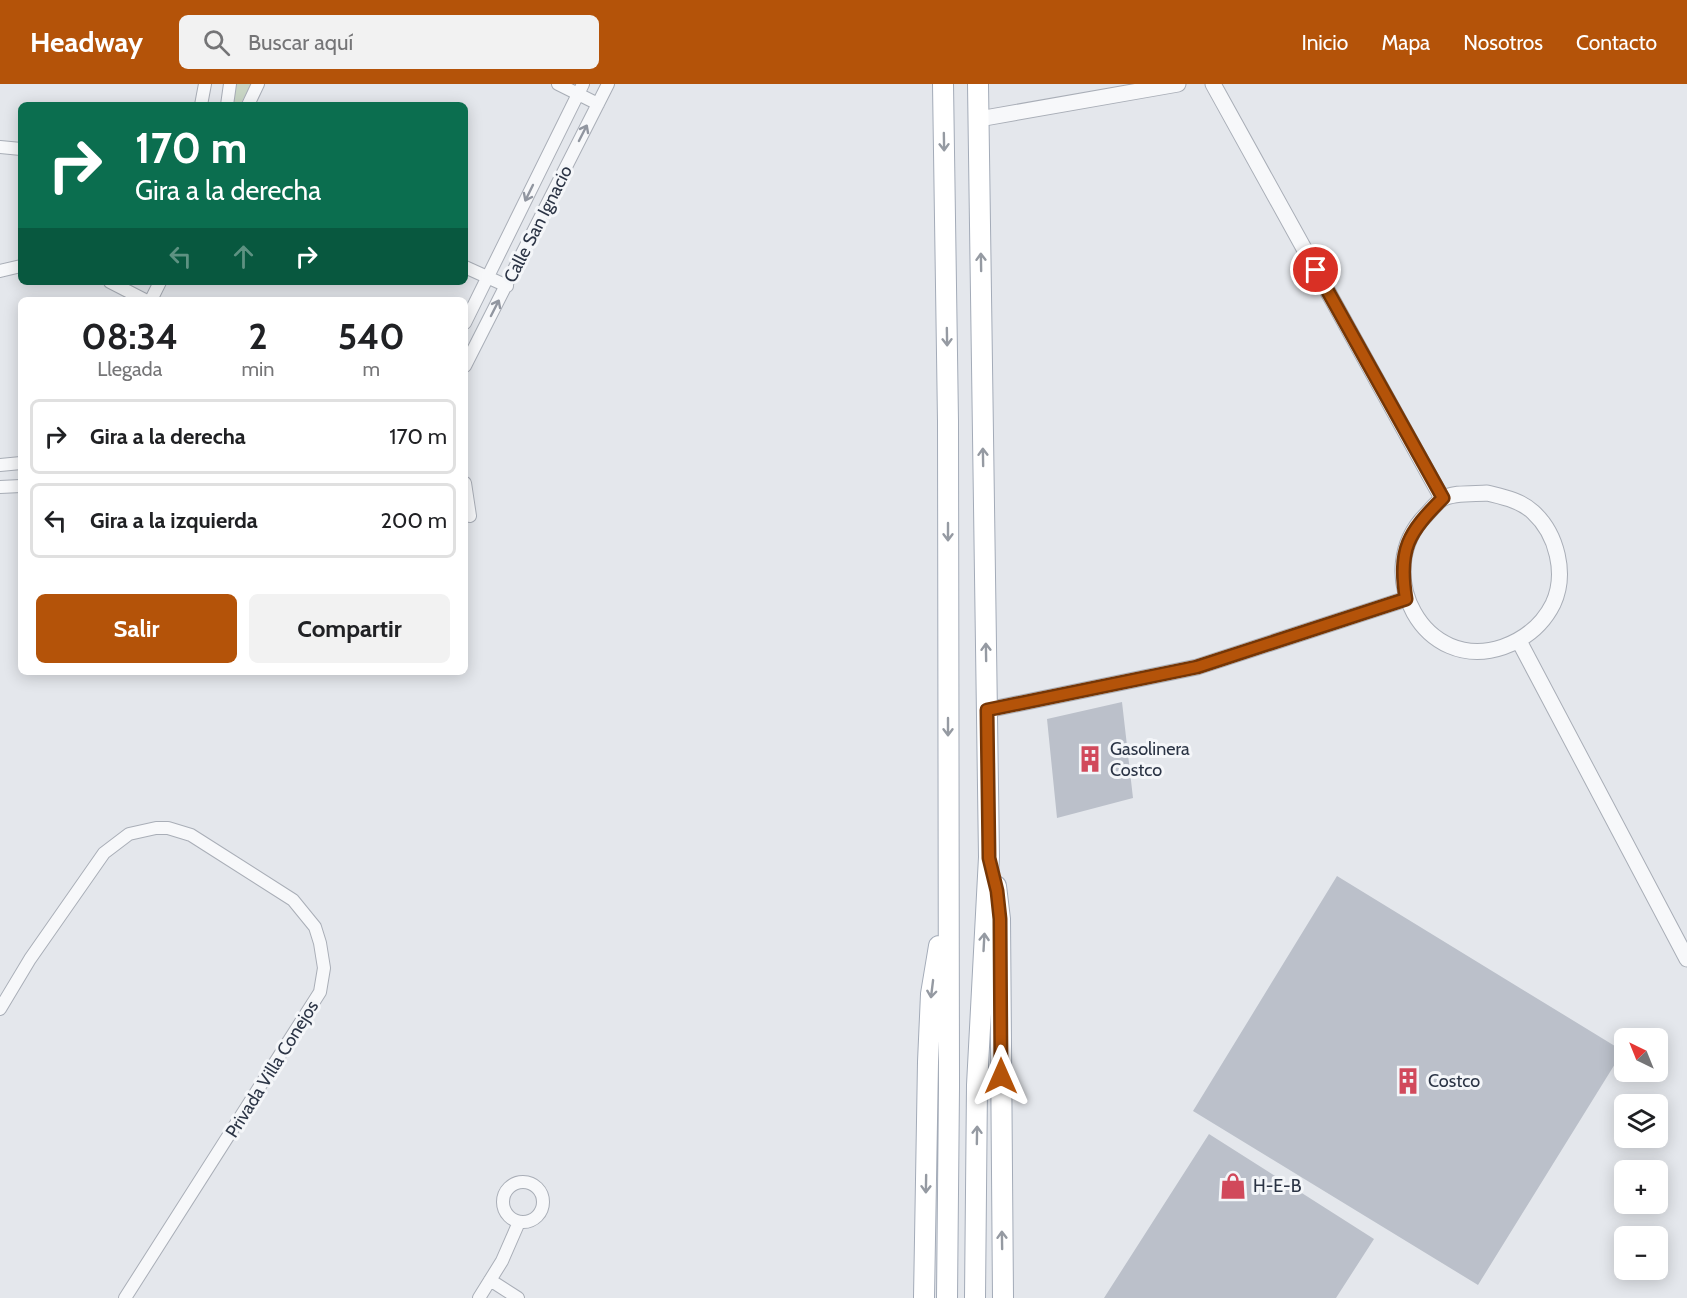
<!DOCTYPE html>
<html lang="es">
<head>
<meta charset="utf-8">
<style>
	:root { --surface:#fff; --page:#f2f2f2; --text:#202124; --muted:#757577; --line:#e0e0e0; --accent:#b45309 }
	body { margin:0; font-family:Cabin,sans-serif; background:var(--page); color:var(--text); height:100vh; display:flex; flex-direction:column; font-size:22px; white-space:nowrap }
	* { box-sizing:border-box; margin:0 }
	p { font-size:20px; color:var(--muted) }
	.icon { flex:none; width:33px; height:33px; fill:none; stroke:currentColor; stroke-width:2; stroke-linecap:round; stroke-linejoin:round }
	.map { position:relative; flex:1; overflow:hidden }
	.panel { position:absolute; left:18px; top:213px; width:450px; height:378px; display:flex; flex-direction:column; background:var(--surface); border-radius:9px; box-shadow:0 3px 15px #0003 }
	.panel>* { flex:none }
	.top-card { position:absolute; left:18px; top:18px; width:450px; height:183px; border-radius:9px; box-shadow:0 3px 15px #0003; background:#0b6e4f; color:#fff; overflow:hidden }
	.needle { width:39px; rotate:317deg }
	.controls { position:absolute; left:1614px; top:944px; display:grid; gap:12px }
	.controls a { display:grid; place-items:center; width:54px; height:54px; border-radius:9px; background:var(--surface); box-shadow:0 3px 15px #0003; font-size:30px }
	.pin { position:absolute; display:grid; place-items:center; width:51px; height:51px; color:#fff; margin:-26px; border:3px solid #fff; border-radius:50%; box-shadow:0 2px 6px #0007 }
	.me { position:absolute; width:66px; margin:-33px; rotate:0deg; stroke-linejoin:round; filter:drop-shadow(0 0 4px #0008) }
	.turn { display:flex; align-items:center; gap:21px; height:126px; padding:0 18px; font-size:27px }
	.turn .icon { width:78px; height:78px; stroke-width:2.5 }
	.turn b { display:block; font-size:42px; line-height:51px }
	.lanes { display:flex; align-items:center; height:57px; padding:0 18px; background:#0003; justify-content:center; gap:30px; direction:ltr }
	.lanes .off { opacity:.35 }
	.eta { display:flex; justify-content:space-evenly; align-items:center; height:102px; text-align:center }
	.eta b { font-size:36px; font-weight:700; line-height:42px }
	.button { display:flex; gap:12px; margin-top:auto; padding:12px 18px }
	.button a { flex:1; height:69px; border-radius:9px; background:var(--accent); color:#fff; font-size:24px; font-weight:700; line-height:69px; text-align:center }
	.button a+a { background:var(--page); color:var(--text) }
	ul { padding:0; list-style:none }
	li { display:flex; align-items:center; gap:18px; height:75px; margin:0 12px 9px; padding:0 6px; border:3px solid var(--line); border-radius:9px }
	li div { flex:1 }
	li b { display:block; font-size:22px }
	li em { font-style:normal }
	header { display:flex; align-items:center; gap:36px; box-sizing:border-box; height:84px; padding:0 30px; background:var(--accent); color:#fff }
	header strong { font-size:28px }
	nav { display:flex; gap:33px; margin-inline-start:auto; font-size:21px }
	.search { width:420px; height:54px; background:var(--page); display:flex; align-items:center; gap:15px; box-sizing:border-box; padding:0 21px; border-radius:9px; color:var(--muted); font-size:22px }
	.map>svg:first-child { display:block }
</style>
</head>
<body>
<header>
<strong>Headway</strong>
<div class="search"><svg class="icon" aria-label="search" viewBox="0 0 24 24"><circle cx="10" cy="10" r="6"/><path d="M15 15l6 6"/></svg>Buscar aquí</div>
<nav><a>Inicio</a><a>Mapa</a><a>Nosotros</a><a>Contacto</a></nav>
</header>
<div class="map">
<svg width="1687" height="1214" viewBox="0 0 1687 1214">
	<rect width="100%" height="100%" fill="#e4e7ec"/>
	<!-- green -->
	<path fill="#c9d6c5" d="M 236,0 L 251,0 L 240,21 L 232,21 Z"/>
	<!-- building -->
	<path fill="#bbc0ca" d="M 1122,618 L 1133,714 L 1057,734 L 1047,635 Z
		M 1337,792 L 1623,967 L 1478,1201 L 1193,1027 Z
		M 1209,1050 L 1374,1155 L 1336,1214 L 1104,1214 Z"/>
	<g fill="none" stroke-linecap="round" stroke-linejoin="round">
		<defs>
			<path id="minor" d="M 558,0 L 598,20
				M 201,21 L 205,0
				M 227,21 L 230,0
				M 248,21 L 258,0
				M 0,63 L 21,65
				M 465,183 L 507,202
				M 0,187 L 21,182
				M 110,198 L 145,216
				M 151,216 L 160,198
				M 465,239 L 583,0
				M 465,282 L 608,0
				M 0,381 L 21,379
				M 465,399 L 470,432
				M 0,403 L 21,402
				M 0,925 L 30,875 L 104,769 L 129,750 L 156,744 L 168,744 L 191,751 L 293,816 L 315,843 L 320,859 L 324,884 L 320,908 L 125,1214
				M503 1118a20 20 0 1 1 40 0a20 20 0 1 1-40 0Z
				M 490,1196 L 518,1214
				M 479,1214 L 502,1177 L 519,1138"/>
			<path id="tertiary" d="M 1213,0 L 1442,414
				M 979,35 L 1178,0
				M 1487,409 C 1503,413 1520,416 1533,428 C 1557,450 1567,490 1553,520 C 1542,542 1525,555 1503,563 C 1424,590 1370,488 1426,431 C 1431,426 1436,419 1442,415 C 1453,408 1474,410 1487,409 Z
				M 1519,557 L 1687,875
				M 987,626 L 1197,583 L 1406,515"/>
			<path id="primary" d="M 943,0 L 948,337 L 949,1003 L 947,1214
				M 996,802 L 1000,835 L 1003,1214
				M 924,1214 L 928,978 L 931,910 L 939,862
				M 975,1214 L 977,1001 L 989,773 L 978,0"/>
		</defs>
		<!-- minor casing -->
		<use href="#minor" stroke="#a9aeb7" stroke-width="14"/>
		<!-- tertiary casing -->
		<use href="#tertiary" stroke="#a9aeb7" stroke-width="17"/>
		<!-- primary casing -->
		<use href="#primary" stroke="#a3abb8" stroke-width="22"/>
		<!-- minor -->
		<use href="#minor" stroke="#f7f8fa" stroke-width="12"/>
		<!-- tertiary -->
		<use href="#tertiary" stroke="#f7f8fa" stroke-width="15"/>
		<!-- primary -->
		<use href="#primary" stroke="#fff" stroke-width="20"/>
	</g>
	<!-- one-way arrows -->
	<defs><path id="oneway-shaft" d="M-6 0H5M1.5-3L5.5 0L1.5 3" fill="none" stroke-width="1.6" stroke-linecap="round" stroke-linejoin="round" transform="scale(1.5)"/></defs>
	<g stroke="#9196a0">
		<use href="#oneway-shaft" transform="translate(583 49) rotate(-63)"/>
		<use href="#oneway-shaft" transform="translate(529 109) rotate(116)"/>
		<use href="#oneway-shaft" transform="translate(495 224) rotate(-63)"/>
	</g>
	<g stroke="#959aa2">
		<use href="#oneway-shaft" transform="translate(944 58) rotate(89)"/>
		<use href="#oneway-shaft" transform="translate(981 178) rotate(-91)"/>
		<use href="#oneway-shaft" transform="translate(947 253) rotate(89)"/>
		<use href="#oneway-shaft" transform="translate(983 373) rotate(-91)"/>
		<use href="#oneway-shaft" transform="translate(948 448) rotate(90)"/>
		<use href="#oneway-shaft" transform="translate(986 568) rotate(-91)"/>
		<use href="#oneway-shaft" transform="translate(948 643) rotate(90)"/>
		<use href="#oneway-shaft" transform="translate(984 858) rotate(-87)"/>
		<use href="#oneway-shaft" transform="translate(932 905) rotate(97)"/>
		<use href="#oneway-shaft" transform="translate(977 1051) rotate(-89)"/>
		<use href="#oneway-shaft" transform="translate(926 1100) rotate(91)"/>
		<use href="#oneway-shaft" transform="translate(1002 1156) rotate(-91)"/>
	</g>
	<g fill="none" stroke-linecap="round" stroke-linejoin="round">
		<defs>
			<path id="route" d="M 1001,992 L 1000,835 L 997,807 L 989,774 L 987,626 L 1197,583 L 1406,515 C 1398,465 1408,449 1443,414 L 1316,186"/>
		</defs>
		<!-- route casing -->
		<use href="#route" stroke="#753606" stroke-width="15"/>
		<!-- route -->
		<use href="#route" stroke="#b45309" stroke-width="10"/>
	</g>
	<!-- icons -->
	<defs>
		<symbol id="building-bare" viewBox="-9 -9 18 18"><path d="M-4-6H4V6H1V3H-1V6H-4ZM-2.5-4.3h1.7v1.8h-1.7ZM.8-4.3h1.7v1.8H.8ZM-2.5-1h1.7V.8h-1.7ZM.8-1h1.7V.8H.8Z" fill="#d1495b" stroke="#f4f6f9" stroke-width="2.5" paint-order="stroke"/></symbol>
		<symbol id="shop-bare" viewBox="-9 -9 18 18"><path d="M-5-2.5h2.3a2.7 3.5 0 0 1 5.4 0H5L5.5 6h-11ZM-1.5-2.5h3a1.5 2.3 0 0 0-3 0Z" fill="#d1495b" stroke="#f4f6f9" stroke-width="2.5" paint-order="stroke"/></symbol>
	</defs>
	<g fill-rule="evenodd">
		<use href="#building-bare" x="1071" y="656" width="38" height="38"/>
		<use href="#building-bare" x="1389" y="978" width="38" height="38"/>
		<use href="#shop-bare" x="1214" y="1083" width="38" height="38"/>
	</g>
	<g text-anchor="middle" stroke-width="6" stroke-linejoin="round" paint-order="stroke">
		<!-- street labels -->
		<g font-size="18" fill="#2b3445" stroke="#f4f6f9">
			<text transform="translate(538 140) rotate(-63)" y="6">Calle San Ignacio</text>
			<text transform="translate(272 985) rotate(-58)" y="6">Privada Villa Conejos</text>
		</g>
		<!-- poi labels -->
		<g font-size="18" fill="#2b3445" stroke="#f4f6f9" text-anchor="start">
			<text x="1110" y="671">Gasolinera<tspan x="1110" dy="21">Costco</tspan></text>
			<text x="1428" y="1003">Costco</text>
			<text x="1253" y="1108">H-E-B</text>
		</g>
	</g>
</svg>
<div class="controls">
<a><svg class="needle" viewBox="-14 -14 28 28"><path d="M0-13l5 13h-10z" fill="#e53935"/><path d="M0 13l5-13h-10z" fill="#757577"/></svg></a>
<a><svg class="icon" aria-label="layers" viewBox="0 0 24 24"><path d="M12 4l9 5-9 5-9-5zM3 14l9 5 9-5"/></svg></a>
<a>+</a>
<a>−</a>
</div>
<div class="pin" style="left:1316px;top:186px;background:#d93025"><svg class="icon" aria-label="arrive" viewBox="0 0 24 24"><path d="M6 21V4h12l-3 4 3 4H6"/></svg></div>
<svg class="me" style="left:1001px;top:992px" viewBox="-20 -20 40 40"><path d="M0-17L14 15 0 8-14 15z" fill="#b45309" stroke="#fff" stroke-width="4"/></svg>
<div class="top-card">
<div class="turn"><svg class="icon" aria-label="right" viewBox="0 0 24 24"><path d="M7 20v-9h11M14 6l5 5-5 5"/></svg><div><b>170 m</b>Gira a la derecha</div></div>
<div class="lanes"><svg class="icon off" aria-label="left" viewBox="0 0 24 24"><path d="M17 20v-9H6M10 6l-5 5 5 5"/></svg><svg class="icon off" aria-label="ahead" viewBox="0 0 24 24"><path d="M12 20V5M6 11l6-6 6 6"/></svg><svg class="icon" aria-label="right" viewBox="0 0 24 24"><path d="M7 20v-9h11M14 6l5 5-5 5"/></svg></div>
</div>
<section class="panel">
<div class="eta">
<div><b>08:34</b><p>Llegada</p></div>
<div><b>2</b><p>min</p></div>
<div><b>540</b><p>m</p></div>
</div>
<ul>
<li><svg class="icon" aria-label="right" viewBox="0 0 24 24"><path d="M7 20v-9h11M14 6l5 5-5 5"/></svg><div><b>Gira a la derecha</b></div><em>170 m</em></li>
<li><svg class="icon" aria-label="left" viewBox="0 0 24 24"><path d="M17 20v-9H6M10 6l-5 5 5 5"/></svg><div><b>Gira a la izquierda</b></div><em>200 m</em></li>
</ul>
<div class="button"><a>Salir</a><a>Compartir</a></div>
</section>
</div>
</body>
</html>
